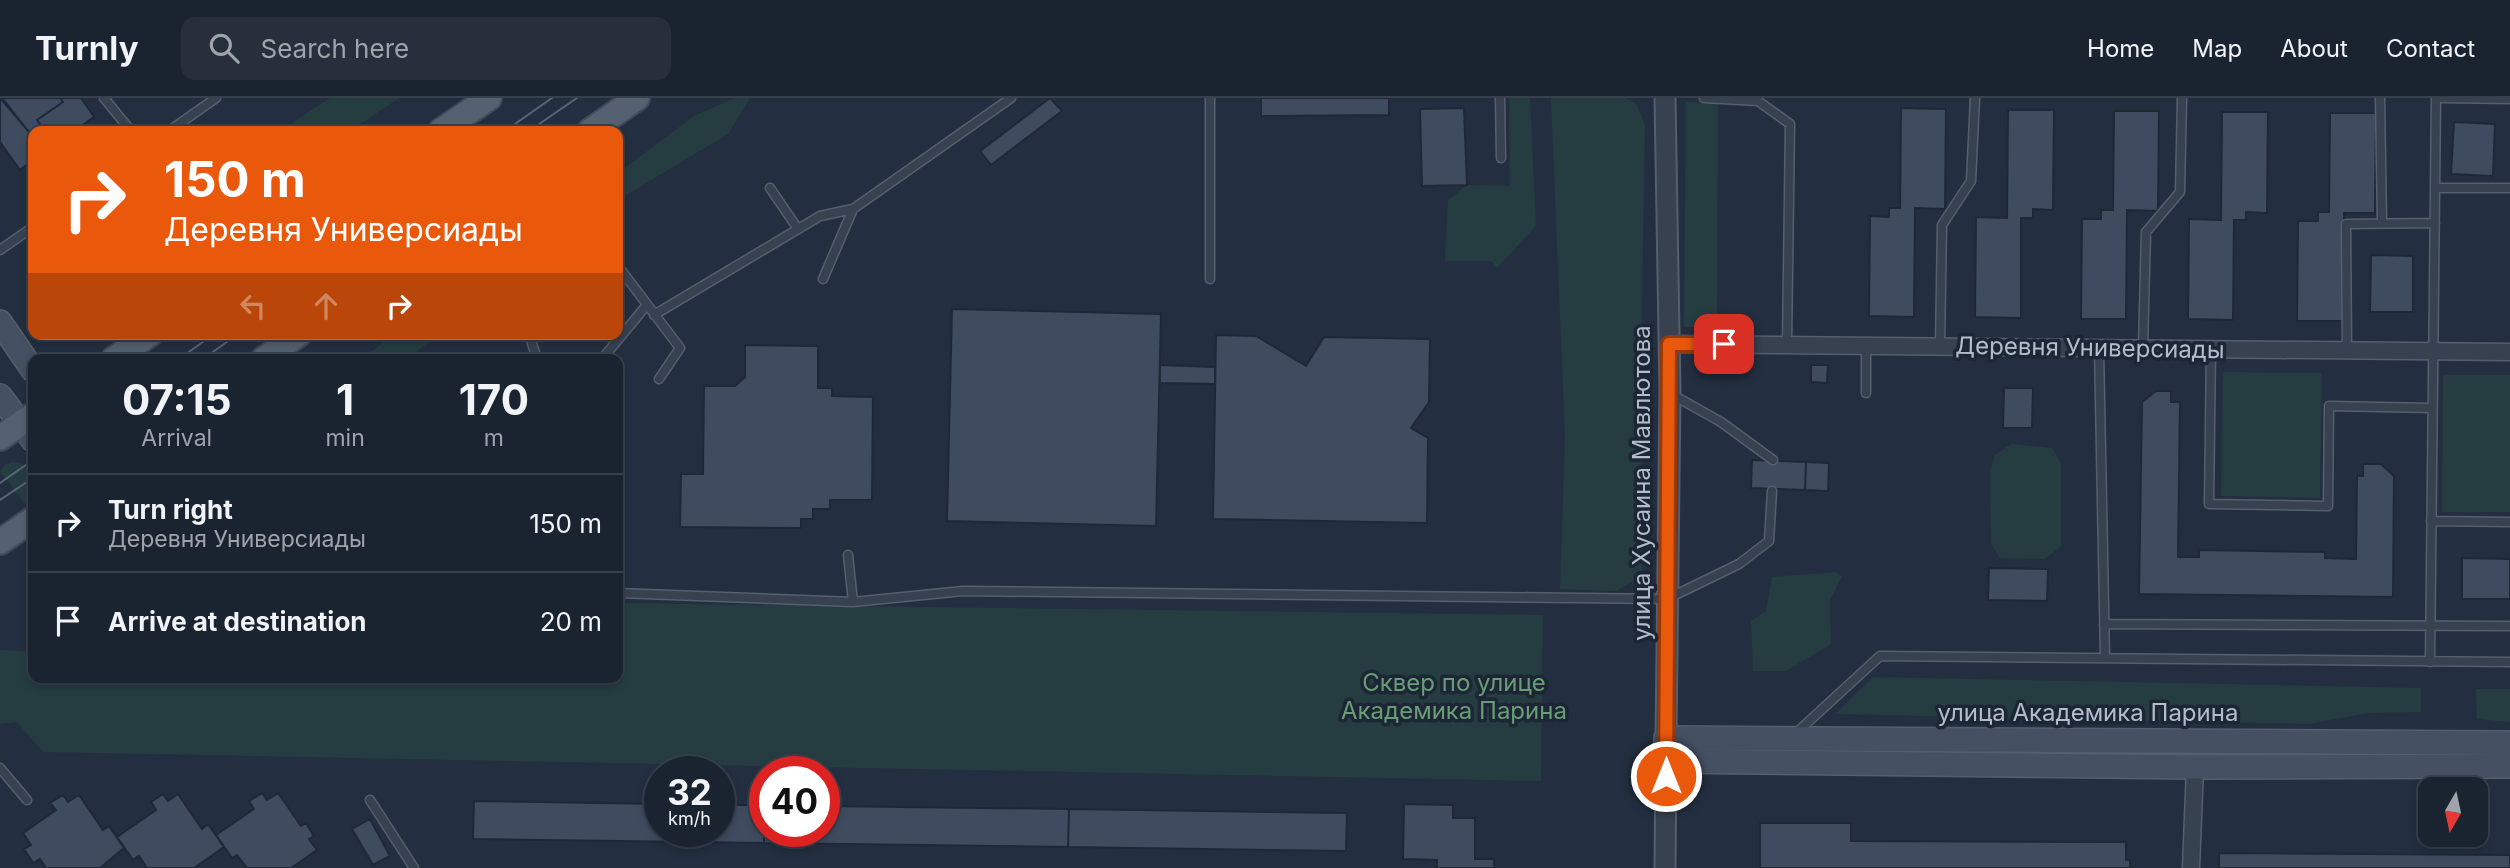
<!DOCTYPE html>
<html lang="en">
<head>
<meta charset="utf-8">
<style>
	:root { --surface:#1a2330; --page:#272f3c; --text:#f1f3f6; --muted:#9fa4ab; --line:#38404c }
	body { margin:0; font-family:Inter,sans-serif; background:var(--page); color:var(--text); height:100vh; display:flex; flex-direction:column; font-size:26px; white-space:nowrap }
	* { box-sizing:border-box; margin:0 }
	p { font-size:23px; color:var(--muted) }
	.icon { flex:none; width:38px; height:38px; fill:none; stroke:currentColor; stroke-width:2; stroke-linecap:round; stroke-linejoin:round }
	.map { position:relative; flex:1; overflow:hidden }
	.drawer { position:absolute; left:28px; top:256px; width:595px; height:329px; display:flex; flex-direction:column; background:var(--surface); border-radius:14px; box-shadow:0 4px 10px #0003,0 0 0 2px var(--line) }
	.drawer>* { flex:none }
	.hud { position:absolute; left:28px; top:28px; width:595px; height:214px; border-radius:14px; box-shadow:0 4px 10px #0003,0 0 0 2px var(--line); background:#ea580c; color:#fff; overflow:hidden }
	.needle { width:46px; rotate:189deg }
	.fabs { position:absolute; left:2418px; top:679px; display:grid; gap:14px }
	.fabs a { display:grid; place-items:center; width:70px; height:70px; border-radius:14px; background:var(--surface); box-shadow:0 4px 10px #0003,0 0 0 2px var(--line); font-size:35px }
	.speed { position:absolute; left:644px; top:658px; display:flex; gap:14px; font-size:35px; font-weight:700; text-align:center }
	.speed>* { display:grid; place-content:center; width:91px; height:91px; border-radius:50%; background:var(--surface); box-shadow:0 4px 10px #0003,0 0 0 2px var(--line); line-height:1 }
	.speed small { font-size:18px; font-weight:400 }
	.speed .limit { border:10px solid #d22; background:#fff; color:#111 }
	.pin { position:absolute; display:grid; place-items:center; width:60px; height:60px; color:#fff; margin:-30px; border-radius:14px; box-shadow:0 4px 10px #0006 }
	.me { position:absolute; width:77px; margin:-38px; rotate:0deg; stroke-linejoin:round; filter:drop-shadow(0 0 5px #0008) }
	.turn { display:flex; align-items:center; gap:24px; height:147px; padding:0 21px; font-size:32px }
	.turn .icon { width:91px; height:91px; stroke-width:2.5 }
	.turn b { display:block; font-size:49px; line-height:60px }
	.lanes { display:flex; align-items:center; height:66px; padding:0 21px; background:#0003; justify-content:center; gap:35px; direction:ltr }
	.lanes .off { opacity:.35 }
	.eta { display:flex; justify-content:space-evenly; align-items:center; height:119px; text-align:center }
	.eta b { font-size:42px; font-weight:700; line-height:49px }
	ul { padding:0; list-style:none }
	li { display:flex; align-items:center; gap:21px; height:98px; padding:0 21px; border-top:2px solid var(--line) }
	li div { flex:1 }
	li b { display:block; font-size:26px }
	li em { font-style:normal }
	header { display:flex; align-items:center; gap:42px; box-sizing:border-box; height:98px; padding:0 35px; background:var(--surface); border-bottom:2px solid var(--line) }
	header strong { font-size:33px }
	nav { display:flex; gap:38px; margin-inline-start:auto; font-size:24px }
	.search { width:490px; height:63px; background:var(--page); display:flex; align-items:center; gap:18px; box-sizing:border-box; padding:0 24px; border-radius:14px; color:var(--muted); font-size:26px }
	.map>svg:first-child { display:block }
</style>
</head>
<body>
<header>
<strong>Turnly</strong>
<div class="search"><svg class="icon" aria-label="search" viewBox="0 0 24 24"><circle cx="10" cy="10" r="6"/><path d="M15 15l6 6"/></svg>Search here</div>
<nav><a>Home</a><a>Map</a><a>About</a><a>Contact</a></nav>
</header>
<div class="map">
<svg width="2510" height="770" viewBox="0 0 2510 770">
	<rect width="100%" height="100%" fill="#232f40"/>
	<!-- green -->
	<path fill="#253d41" d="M 330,0 L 399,0 L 350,33 L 280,33 Z
		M 735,0 L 750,0 L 728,36 L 618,102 L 618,75 L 694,18 Z
		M 1509,0 L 1530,0 L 1536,128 L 1497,170 L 1491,163 L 1445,163 L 1448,102 L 1467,87 L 1510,88 Z
		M 1551,0 L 1626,0 L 1637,7 L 1645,27 L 1640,310 L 1642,478 L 1616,493 L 1560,491 L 1565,337 Z
		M 1686,4 L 1718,5 L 1717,230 L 1684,229 Z
		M 395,236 L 440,236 L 406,261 L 361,261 Z
		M 2223,274 L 2322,275 L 2320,400 L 2221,398 Z
		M 2443,277 L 2510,277 L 2510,414 L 2442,414 Z
		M 2011,346 L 2052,350 L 2061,365 L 2061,448 L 2045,461 L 2000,460 L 1991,446 L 1990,373 L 1995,357 Z
		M 13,364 L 22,366 L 33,379 L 33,399 L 25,406 L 0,373 L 6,366 Z
		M 1835,474 L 1842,478 L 1830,502 L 1831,546 L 1786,573 L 1753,573 L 1751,523 L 1766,513 L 1772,479 Z
		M 618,505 L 1543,517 L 1541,683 L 43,654 L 17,624 L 0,626 L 0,552 L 33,554 L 33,579 L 618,579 Z
		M 1873,579 L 2421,590 L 2421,614 L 2368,615 L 2308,626 L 1835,616 Z
		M 2476,591 L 2510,591 L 2510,624 L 2477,621 Z"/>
	<!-- building -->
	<path fill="#3f4c60" stroke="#1e2837" stroke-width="2" d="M 0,0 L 29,34 L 40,26 L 37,22 L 63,4 L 60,0 L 81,0 L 94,19 L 74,33 L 33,33 L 33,62 L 20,72 L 0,44 Z
		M 2,0 L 60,0 L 63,4 L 37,22 L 40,26 L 29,34 Z
		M 1050,0 L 1062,13 L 991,67 L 980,53 Z
		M 1261,0 L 1389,0 L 1389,17 L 1261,18 Z
		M 1464,10 L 1467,87 L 1422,88 L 1420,11 Z
		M 1901,10 L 1946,11 L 1945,111 L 1915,110 L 1914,219 L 1869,218 L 1870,118 L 1889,119 L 1889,110 L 1900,110 Z
		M 2008,12 L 2054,12 L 2053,112 L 2033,111 L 2033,120 L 2021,120 L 2021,220 L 1975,219 L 1976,119 L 2007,120 Z
		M 2114,13 L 2159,13 L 2158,113 L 2127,112 L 2126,221 L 2081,221 L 2082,121 L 2101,121 L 2101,112 L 2113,112 Z
		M 2222,14 L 2268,14 L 2267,115 L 2246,114 L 2246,122 L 2234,122 L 2233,222 L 2188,221 L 2189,121 L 2221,122 Z
		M 2330,15 L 2376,15 L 2375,115 L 2344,115 L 2343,223 L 2297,223 L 2298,123 L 2318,123 L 2318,114 L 2329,114 Z
		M 2454,24 L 2495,26 L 2493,78 L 2451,76 Z
		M 2371,157 L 2413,158 L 2413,214 L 2370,214 Z
		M 952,211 L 1161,216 L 1156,428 L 947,423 Z
		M 1216,237 L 1256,238 L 1306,268 L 1324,239 L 1430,241 L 1429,304 L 1411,330 L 1428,340 L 1427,425 L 1213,421 Z
		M 745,247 L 818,248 L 818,290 L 832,290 L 832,298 L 873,299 L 872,402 L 830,402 L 830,411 L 813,411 L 813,421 L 801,421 L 801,430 L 680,429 L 681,376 L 703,376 L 704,288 L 735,288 L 745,279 Z
		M 1160,267 L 1215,269 L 1215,286 L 1160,285 Z
		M 1811,267 L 1828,267 L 1827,285 L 1811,284 Z
		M 2004,290 L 2033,290 L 2032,330 L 2003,330 Z
		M 2156,293 L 2171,293 L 2171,304 L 2180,304 L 2178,459 L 2199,459 L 2199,452 L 2325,454 L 2325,460 L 2356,461 L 2357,378 L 2363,378 L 2363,366 L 2381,366 L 2394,378 L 2393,499 L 2139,496 L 2142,304 Z
		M 1752,362 L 1806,364 L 1805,392 L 1751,390 Z
		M 1806,364 L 1829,365 L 1828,393 L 1805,392 Z
		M 2462,460 L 2510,461 L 2510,501 L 2462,501 Z
		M 1989,470 L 2048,471 L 2047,503 L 1988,502 Z
		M 262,695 L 267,702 L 278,695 L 301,728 L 306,725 L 314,738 L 309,741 L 317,752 L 291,770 L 247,770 L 237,757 L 232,760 L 216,737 L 254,711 L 249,703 Z
		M 163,696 L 168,703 L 178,696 L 202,731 L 208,726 L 224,749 L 194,770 L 147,770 L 139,758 L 133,762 L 117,739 L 156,712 L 151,704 Z
		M 63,697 L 68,704 L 79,697 L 103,732 L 109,728 L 124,750 L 100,770 L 46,770 L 40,761 L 33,765 L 24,751 L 31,747 L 23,735 L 56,712 L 50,705 Z
		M 474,703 L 660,706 L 660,733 L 719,733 L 719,707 L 764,707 L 764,745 L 473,741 Z
		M 1404,706 L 1453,707 L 1453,720 L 1475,720 L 1475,761 L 1494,761 L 1494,770 L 1437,770 L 1437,762 L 1403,761 Z
		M 764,707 L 765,733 L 824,733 L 824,708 L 1069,711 L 1068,749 L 764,745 Z
		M 1069,711 L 1347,715 L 1346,753 L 1068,749 Z
		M 370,721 L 390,758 L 373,767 L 352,731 Z
		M 1760,725 L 1851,725 L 1851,743 L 2126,744 L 2126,762 L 2130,762 L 2130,770 L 1760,770 Z
		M 2219,755 L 2510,757 L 2510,770 L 2219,770 Z"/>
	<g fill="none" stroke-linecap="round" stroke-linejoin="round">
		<defs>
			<path id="service" d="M 104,0 L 131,33
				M 1500,0 L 1501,60
				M 1704,0 L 1758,3 L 1790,26 L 1787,247
				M 2380,0 L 2382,125
				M 2442,0 L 2510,1
				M 169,33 L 216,0
				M 770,90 L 798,131
				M 2435,90 L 2510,90
				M 0,152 L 33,129
				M 618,168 L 680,250 L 659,281
				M 823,181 L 853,111
				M 1210,181 L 1210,0
				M 654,217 L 820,118 L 853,111 L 1011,0
				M 529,236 L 537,261
				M 1940,248 L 1942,127 L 1971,83 L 1975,0
				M 2099,250 L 2105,560
				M 2143,250 L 2146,134 L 2180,94 L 2182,0
				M 2211,251 L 2209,406 L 2328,408 L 2329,308 L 2432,310
				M 2347,253 L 2346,126 L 2435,125
				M 602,261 L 646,208
				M 1866,295 L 1866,248
				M 1673,297 L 1721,324 L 1773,362
				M 2431,423 L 2510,424
				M 848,457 L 853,504
				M 618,495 L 853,504 L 963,493 L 1667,501 L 1739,466 L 1769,443 L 1772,393
				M 2104,526 L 2510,528
				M 2430,564 L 2436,0
				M 1794,637 L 1880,558 L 2510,564
				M 0,670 L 27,702
				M 370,702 L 414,770"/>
			<path id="minor" d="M 1669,246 L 2510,254
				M 2191,770 L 2195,669"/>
			<path id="tertiary" d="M 1665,0 L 1670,295 L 1666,640
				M 1665,770 L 1666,663"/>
			<path id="secondary" d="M 0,224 L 33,272
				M 0,298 L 33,342
				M 2510,645 L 1666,640 L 1666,663 L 2195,669 L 2510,668"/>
			<path id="primary" d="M 441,33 L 489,0
				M 590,33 L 637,0
				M 114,261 L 150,236
				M 264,261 L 299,236
				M 0,340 L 33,317
				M 0,444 L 33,421"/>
		</defs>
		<!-- service casing -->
		<use href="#service" stroke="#555f6d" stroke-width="11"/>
		<!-- minor casing -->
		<use href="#minor" stroke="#555f6d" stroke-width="19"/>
		<!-- tertiary casing -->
		<use href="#tertiary" stroke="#555f6d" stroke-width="23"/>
		<!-- secondary casing -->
		<use href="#secondary" stroke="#555f6d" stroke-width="26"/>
		<!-- primary casing -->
		<use href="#primary" stroke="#404a59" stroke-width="28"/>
		<!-- service -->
		<use href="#service" stroke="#374150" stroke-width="8"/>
		<!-- minor -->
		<use href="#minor" stroke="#374150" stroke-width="16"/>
		<!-- tertiary -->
		<use href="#tertiary" stroke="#374150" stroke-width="19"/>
		<!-- secondary -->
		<use href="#secondary" stroke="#455063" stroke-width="23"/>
		<!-- primary -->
		<use href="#primary" stroke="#556070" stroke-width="24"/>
		<!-- tram -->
		<path stroke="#596577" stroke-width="2" d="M 505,33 L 552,0
			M 529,33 L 577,0
			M 179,261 L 214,236
			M 203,261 L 238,236
			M 0,385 L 33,362
			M 0,402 L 33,380"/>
	</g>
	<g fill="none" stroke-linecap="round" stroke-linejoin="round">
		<defs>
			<path id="route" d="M 1666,678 L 1669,246 L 1724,246"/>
		</defs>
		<!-- route casing -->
		<use href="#route" stroke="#983908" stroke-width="18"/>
		<!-- route -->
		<use href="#route" stroke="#ea580c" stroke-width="12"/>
	</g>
	<g text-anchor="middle" stroke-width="7" stroke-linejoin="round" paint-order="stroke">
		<!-- street labels -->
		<g font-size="24" fill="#b3bcca" stroke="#1c2635">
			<text transform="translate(2090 250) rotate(1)" y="8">Деревня Универсиады</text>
			<text transform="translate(1642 385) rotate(-90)" y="8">улица Хусаина Мавлютова</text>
			<text x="2088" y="623">улица Академика Парина</text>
		</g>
		<!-- park labels -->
		<g font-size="24" fill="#699d76" stroke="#1c2635">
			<text x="1454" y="593">Сквер по улице<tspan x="1454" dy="28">Академика Парина</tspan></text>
		</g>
	</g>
</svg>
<div class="fabs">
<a><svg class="needle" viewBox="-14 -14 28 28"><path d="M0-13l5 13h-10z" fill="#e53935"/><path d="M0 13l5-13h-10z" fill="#9fa4ab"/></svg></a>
</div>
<div class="speed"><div>32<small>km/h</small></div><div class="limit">40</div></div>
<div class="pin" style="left:1724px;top:246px;background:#d93025"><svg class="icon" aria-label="arrive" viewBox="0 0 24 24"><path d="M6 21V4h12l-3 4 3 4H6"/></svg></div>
<svg class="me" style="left:1666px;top:678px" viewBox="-20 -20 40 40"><circle r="17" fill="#ea580c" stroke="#fff" stroke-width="3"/><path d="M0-11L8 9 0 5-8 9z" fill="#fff"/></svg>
<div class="hud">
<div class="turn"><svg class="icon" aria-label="right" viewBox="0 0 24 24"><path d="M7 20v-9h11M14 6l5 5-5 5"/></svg><div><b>150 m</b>Деревня Универсиады</div></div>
<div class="lanes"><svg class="icon off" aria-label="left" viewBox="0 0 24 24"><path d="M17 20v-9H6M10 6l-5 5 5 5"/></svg><svg class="icon off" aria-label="ahead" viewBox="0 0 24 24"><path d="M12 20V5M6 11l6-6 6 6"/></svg><svg class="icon" aria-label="right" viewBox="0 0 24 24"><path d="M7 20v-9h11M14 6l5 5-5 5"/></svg></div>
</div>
<section class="drawer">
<div class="eta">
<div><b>07:15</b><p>Arrival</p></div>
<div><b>1</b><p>min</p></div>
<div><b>170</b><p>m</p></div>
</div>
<ul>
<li><svg class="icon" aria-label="right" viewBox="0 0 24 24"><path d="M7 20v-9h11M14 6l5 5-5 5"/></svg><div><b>Turn right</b><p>Деревня Универсиады</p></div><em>150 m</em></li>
<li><svg class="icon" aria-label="arrive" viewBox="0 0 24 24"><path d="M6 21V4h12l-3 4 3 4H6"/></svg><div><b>Arrive at destination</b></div><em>20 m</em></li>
</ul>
</section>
</div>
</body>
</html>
